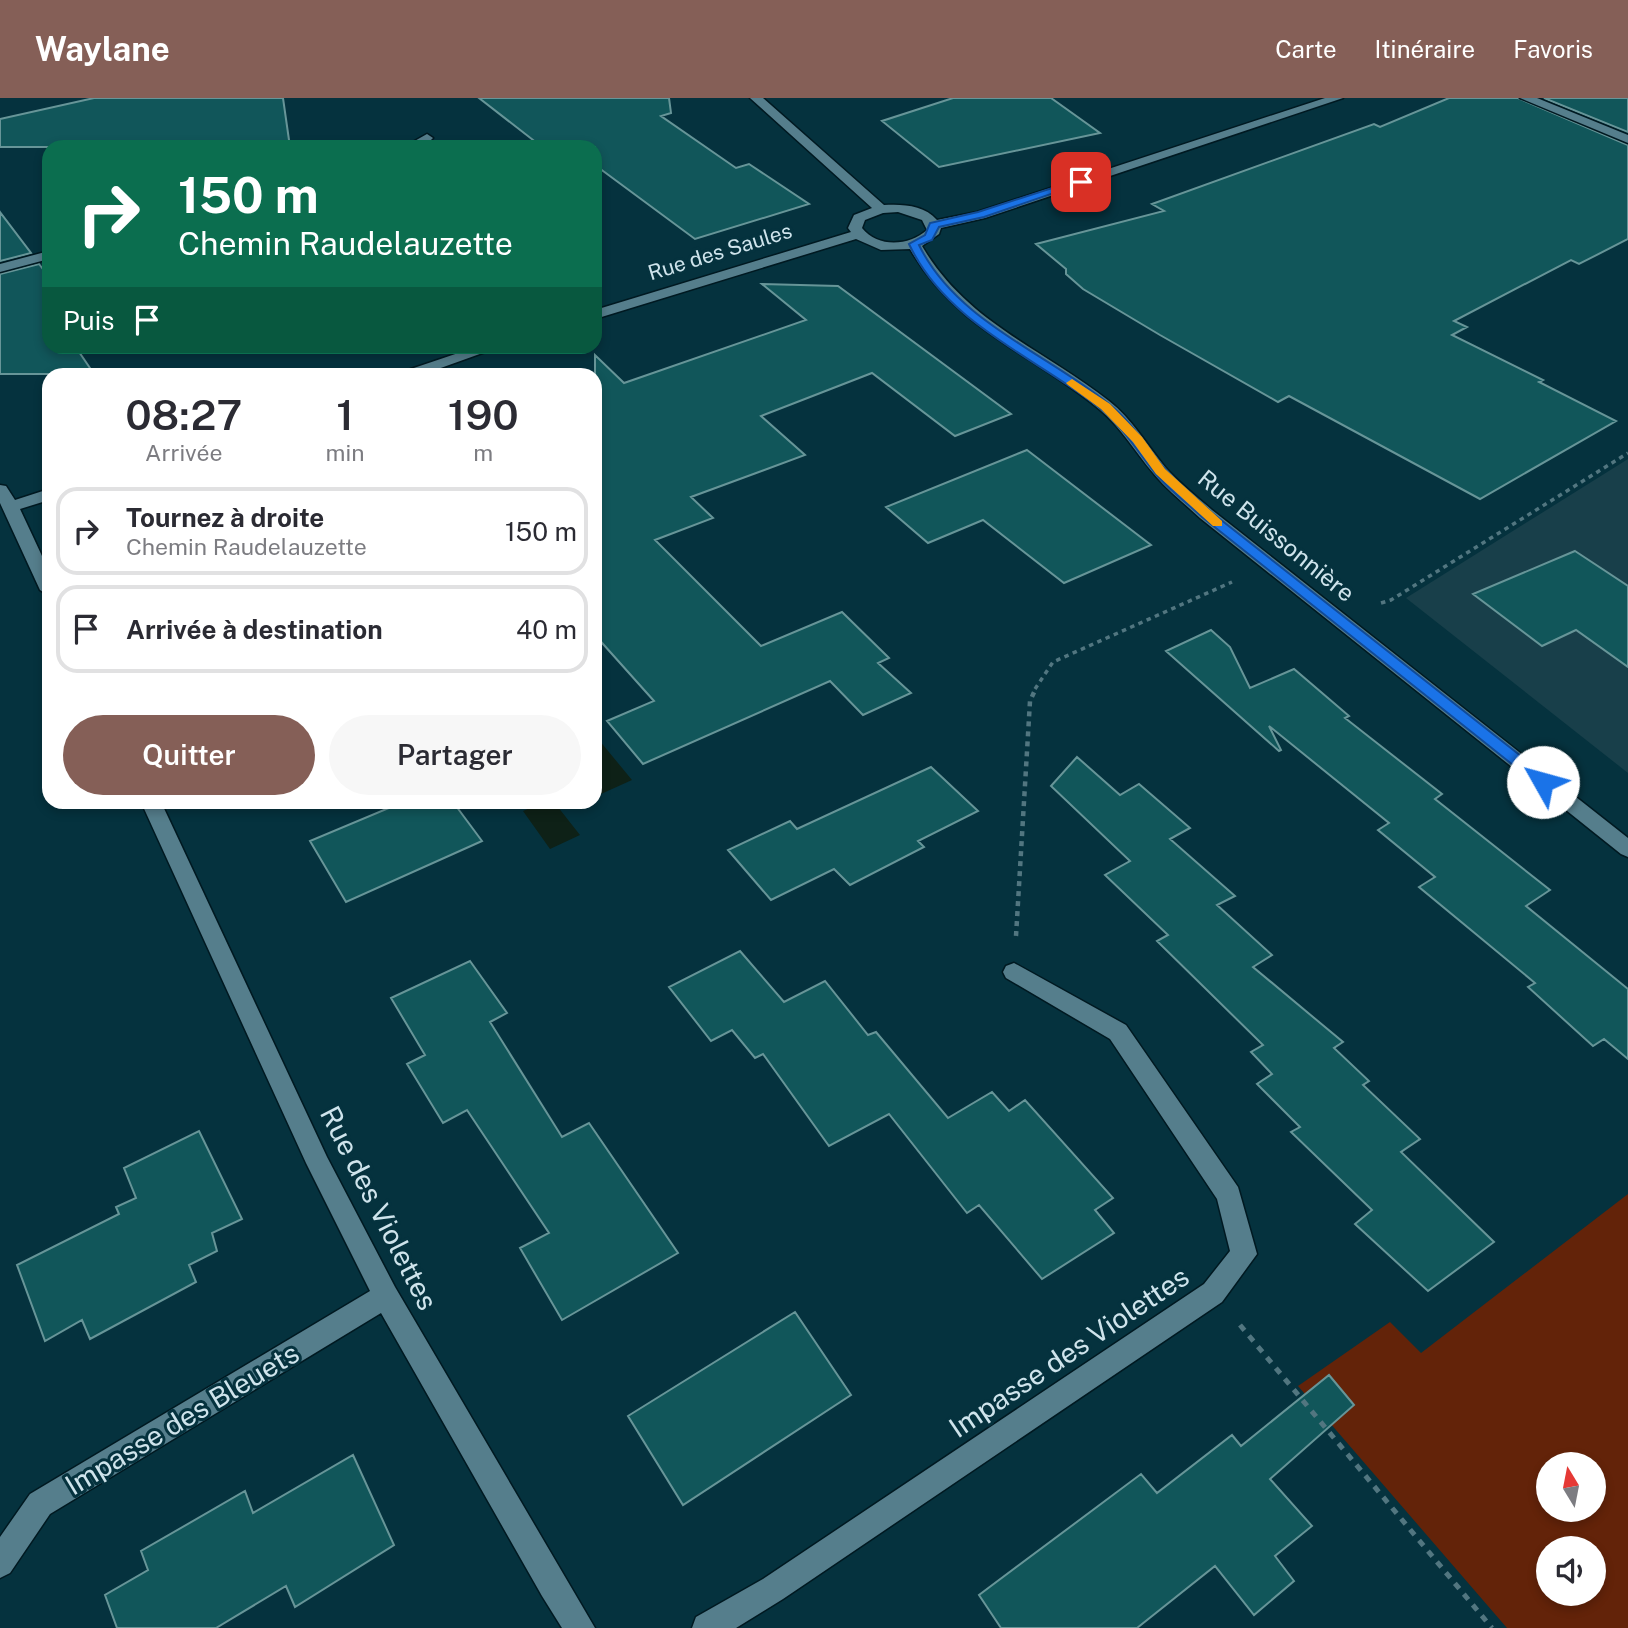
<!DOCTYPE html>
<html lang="fr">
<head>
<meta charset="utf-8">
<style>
	:root { --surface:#fff; --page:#f7f7f7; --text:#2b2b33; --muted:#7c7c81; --line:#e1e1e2; --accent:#855f57 }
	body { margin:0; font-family:"Public Sans",sans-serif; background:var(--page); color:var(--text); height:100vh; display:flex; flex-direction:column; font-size:26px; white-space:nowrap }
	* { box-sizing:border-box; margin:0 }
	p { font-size:23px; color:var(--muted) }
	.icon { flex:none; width:38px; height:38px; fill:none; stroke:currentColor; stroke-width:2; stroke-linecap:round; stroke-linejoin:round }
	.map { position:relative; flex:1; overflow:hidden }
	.side { position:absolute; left:42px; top:270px; width:560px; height:441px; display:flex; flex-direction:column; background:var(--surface); border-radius:21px; box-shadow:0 4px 10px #0003 }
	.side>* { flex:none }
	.banner { position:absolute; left:42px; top:42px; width:560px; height:214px; border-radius:21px; box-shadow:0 4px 10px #0003; background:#0b6e4f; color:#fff; overflow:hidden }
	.needle { width:46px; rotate:350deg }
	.fabs { position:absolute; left:1536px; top:1354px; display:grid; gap:14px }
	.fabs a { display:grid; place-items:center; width:70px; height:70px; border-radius:50%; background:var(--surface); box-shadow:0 4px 10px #0003; font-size:35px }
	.pin { position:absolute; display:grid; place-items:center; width:60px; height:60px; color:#fff; margin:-30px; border-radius:14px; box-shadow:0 4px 10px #0006 }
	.me { position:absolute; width:77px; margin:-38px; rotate:308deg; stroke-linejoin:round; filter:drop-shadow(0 0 5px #0008) }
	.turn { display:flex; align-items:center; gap:24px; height:147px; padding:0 21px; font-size:32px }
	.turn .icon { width:91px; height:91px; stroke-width:2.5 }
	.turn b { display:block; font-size:49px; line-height:60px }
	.then { display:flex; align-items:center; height:66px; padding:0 21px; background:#0003; gap:14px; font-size:26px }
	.eta { display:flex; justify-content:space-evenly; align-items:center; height:119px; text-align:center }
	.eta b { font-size:42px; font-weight:600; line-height:49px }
	.action { display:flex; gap:14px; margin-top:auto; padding:14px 21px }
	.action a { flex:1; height:80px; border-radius:42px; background:var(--accent); color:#fff; font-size:28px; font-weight:600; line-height:80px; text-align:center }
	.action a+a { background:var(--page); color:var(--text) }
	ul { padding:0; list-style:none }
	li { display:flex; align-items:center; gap:21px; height:88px; margin:0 14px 10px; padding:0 7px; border:4px solid var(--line); border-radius:21px }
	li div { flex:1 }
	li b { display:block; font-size:26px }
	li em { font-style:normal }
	header { display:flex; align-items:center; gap:42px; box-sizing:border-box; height:98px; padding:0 35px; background:var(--accent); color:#fff }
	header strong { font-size:33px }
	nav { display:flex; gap:38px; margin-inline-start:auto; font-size:24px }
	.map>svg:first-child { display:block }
</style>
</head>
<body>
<header>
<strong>Waylane</strong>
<nav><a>Carte</a><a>Itinéraire</a><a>Favoris</a></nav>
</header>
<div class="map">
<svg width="1628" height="1530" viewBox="0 0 1628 1530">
	<rect width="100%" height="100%" fill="#05323e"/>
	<!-- built -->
	<path fill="#183f4a" d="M 1628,361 L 1628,675 L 1406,500 Z"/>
	<!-- green -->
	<path fill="#632309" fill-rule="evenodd" d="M 1628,1096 L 1628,1530 L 1507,1530 L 1298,1288 L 1390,1224 L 1421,1255 ZM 1549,1367 L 1594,1367 L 1594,1412 L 1549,1412 ZM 1549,1451 L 1594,1451 L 1594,1496 L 1549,1496 Z"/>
	<!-- water -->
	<path fill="#0e2117" d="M 599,642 L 632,682 L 601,696 L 595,689 L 595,644 Z
		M 544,704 L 554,704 L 580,737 L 550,751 L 523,713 Z"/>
	<!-- building -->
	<path fill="#11565a" stroke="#679598" stroke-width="2" d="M 94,0 L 283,0 L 290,49 L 0,49 L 0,21 Z
		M 479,0 L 669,0 L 671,15 L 661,18 L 736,70 L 749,66 L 809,106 L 695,141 L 595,67 L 595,49 L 571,49 L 564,44 L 542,49 Z
		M 953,0 L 1051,0 L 1100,35 L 939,69 L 882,23 Z
		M 1449,0 L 1518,0 L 1628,47 L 1628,141 L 1579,166 L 1571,162 L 1454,223 L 1467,229 L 1452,237 L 1543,282 L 1539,284 L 1616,323 L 1480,401 L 1289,298 L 1278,304 L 1160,237 L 1083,191 L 1066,176 L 1066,171 L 1036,146 L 1164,113 L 1152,106 L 1374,26 L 1380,29 Z
		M 1544,0 L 1628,0 L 1628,34 Z
		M 0,114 L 31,155 L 0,163 Z
		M 39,166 L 49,179 L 49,248 L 75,248 L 94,276 L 0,276 L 0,176 Z
		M 762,186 L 838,188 L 1011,316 L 955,338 L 872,275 L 761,318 L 805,357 L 691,399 L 713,420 L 655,442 L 761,548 L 842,514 L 889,560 L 878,565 L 911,595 L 863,617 L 830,583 L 643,666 L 607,623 L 654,603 L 595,537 L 595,257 L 624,285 L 806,222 Z
		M 1027,352 L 1151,447 L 1064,485 L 983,422 L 928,445 L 886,409 Z
		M 1575,453 L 1628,488 L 1628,569 L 1576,532 L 1542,548 L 1473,496 Z
		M 1211,532 L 1230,549 L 1250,590 L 1294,571 L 1349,618 L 1345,620 L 1442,696 L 1435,701 L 1550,792 L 1526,808 L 1628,891 L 1628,961 L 1604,941 L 1593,948 L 1528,889 L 1535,885 L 1419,789 L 1435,779 L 1378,732 L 1389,725 L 1269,628 L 1281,652 L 1279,653 L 1166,553 Z
		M 1077,659 L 1120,697 L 1139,686 L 1190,730 L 1170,741 L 1235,798 L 1217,807 L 1272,857 L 1253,869 L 1343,944 L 1334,950 L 1369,983 L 1363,987 L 1420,1041 L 1401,1054 L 1494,1144 L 1428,1193 L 1355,1126 L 1372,1112 L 1291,1034 L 1300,1029 L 1257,986 L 1272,976 L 1251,954 L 1263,947 L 1157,843 L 1168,837 L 1105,777 L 1130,763 L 1051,688 Z
		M 931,669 L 978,713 L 918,743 L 924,749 L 850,787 L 834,771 L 771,802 L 728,752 L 790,723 L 797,731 Z
		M 403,704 L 453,704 L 482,743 L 346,804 L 310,743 Z
		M 740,853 L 784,904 L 825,883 L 868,937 L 876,934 L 948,1020 L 992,994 L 1009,1013 L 1025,1002 L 1113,1100 L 1095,1112 L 1114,1135 L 1042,1181 L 979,1107 L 967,1115 L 889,1016 L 829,1048 L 763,956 L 755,960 L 732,932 L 711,943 L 669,889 Z
		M 470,863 L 507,915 L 490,924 L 562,1039 L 589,1025 L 678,1155 L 562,1222 L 520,1150 L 549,1135 L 467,1012 L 443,1025 L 407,966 L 425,957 L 391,900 Z
		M 199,1033 L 242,1121 L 212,1135 L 217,1153 L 189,1167 L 196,1184 L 90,1241 L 82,1222 L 45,1243 L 17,1167 L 119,1116 L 116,1109 L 136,1100 L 124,1070 Z
		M 795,1214 L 851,1297 L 683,1407 L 628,1318 Z
		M 1329,1277 L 1354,1307 L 1270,1381 L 1312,1428 L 1275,1458 L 1294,1483 L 1254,1517 L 1215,1468 L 1137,1530 L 1001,1530 L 979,1497 L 1141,1376 L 1157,1395 L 1232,1337 L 1241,1348 Z
		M 353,1357 L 394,1447 L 295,1509 L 286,1488 L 216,1530 L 117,1530 L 105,1497 L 148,1472 L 141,1453 L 245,1393 L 253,1415 Z"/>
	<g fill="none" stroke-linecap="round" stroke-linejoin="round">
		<defs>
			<path id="lane" d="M 427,36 L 433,40 C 425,49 415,49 404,49 Z
				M 49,153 L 49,161 L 0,174 L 0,166 Z"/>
			<path id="street" d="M 750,0 L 763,0 L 884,107 C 903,106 924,107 937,122 L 977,114 L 1325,0 L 1343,0 L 985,120 L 941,130 L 939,136 L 922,148 C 967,225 1042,250 1109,303 C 1132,321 1147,347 1165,369 C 1179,385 1196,398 1212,412 L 1628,740 L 1628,759 L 1621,756 L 1200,420 C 1184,405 1167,392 1154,376 C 1135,354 1121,329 1099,311 C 1031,255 956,231 910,151 L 881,152 L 856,141 L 595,221 L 595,212 L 851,134 L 848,130 L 854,117 L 872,110 ZM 898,114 L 922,122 L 927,132 C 909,148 878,150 862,130 L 865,122 L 883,115 Z
				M 1520,0 L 1537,0 L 1628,37 L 1628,45 Z
				M 479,248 L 502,248 L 424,276 L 402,276 L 405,273 Z
				M 0,387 L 6,388 L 15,402 L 49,391 L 49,402 L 20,411 L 49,473 L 49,498 L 40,492 L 0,405 Z
				M 141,704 L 161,704 L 327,1059 L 395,1189 L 595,1530 L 562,1530 L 542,1498 L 381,1215 L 50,1416 L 10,1475 L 0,1480 L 0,1439 L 30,1396 L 370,1193 L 306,1065 Z
				M 1014,865 L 1126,927 L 1238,1089 L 1257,1156 L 1222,1204 L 783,1501 L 736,1530 L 692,1530 L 696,1519 L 763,1481 L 1204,1186 L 1230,1153 L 1217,1101 L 1110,941 L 1006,880 L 1003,874 L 1006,868 Z"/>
		</defs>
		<!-- lane casing -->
		<use href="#lane" stroke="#001921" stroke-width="3"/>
		<!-- street casing -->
		<use href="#street" stroke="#001921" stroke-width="3"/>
		<!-- path-far2 -->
		<path stroke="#527680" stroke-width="3.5" stroke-dasharray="4.5 4.5" stroke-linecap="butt" d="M 1381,505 L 1391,502 L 1628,355
			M 1035,591 L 1053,564 L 1232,484"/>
		<!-- path-far1 -->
		<path stroke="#527680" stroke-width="4.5" stroke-dasharray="5 5" stroke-linecap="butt" d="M 1016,838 L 1030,603 L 1036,590"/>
		<!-- path -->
		<path stroke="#527680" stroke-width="5" stroke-dasharray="7 7" stroke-linecap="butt" d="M 1240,1227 L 1492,1530"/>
		<!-- lane -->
		<use href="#lane" fill="#557e8c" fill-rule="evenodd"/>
		<!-- street -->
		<use href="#street" fill="#557e8c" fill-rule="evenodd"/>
	</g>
	<!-- route -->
	<path fill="#1a73e8" stroke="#114b97" stroke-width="2" d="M 1077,82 L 1086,84 L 984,119 L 939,129 L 932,142 L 919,147 C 956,223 1046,255 1109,306 C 1132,324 1146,348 1164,370 C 1177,386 1196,399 1211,414 L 1549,680 L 1551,684 L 1549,687 L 1538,687 L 1202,419 C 1187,405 1168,391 1155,375 C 1137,353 1123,329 1100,310 C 1035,259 946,225 909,146 L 925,137 L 930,125 L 978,114 Z"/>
	<!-- slow -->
	<path fill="#f59e0b" d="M 1072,281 L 1110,306 L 1142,339 L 1165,371 L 1222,423 L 1222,428 L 1213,428 L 1156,376 L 1133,344 L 1101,311 L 1068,287 L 1066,285 Z"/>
	<g text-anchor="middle" stroke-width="6" stroke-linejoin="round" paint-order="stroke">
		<!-- far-street labels -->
		<g font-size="21" fill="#cfe4ec" stroke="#05323e">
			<text transform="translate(720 154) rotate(-17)" y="7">Rue des Saules</text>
		</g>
		<!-- street labels -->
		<g font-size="24" fill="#cfe4ec" stroke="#05323e">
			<text transform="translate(1276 438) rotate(39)" y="8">Rue Buissonnière</text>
		</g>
		<!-- near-street labels -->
		<g font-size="28" fill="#cfe4ec" stroke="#05323e">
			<text transform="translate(379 1110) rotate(63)" y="10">Rue des Violettes</text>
			<text transform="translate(1069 1254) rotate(-34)" y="10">Impasse des Violettes</text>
			<text transform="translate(182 1321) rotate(-31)" y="10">Impasse des Bleuets</text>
		</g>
	</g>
</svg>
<div class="fabs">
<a><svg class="needle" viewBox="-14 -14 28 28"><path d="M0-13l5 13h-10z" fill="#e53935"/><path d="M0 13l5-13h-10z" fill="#7c7c81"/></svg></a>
<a><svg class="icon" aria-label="sound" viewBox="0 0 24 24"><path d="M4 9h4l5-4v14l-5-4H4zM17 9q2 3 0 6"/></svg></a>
</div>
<div class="pin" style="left:1081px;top:84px;background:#d93025"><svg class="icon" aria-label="arrive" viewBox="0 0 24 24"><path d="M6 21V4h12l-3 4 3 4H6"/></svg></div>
<svg class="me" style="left:1543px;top:684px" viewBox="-20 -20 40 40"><circle r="19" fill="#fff"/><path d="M0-13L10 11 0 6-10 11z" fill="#1a73e8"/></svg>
<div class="banner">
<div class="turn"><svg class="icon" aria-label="right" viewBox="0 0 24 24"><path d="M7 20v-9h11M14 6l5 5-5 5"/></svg><div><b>150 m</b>Chemin Raudelauzette</div></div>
<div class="then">Puis<svg class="icon" aria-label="arrive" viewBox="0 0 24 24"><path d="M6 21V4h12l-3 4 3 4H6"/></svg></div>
</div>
<section class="side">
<div class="eta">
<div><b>08:27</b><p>Arrivée</p></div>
<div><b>1</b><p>min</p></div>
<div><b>190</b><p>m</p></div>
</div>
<ul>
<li><svg class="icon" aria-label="right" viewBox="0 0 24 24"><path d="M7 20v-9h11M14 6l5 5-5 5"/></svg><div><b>Tournez à droite</b><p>Chemin Raudelauzette</p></div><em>150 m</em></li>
<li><svg class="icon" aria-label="arrive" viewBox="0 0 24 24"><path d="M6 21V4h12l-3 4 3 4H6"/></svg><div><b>Arrivée à destination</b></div><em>40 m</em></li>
</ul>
<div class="action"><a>Quitter</a><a>Partager</a></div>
</section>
</div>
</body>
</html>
